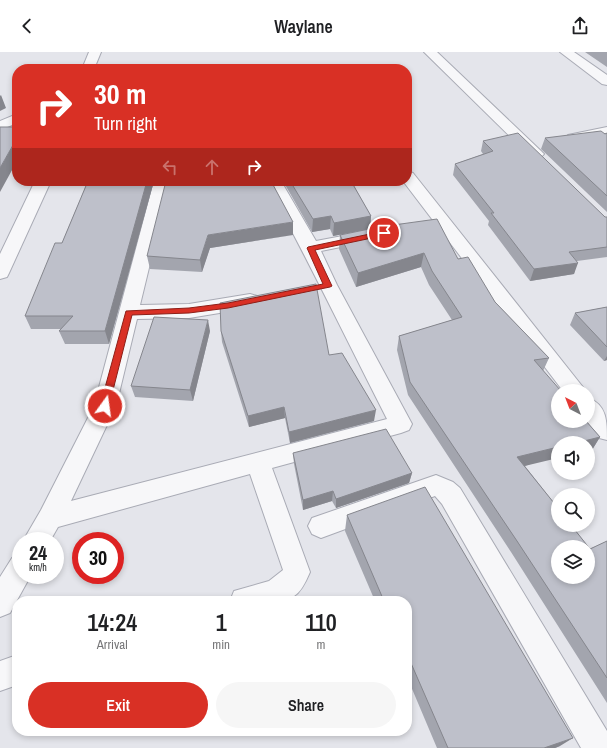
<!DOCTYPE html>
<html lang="en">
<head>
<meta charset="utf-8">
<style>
	:root { --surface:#fff; --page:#f6f6f6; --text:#202124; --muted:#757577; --accent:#d93025 }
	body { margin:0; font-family:"Archivo Narrow",sans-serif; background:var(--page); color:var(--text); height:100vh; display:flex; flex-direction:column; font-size:15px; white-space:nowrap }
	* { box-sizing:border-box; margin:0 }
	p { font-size:13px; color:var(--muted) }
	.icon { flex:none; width:22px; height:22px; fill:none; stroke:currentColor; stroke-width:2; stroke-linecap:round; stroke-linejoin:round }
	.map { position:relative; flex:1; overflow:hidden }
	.panel { position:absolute; left:12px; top:544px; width:400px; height:140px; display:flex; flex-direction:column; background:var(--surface); border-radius:16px; box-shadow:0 2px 6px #0003 }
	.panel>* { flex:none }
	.hud { position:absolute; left:12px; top:12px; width:400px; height:122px; border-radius:16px; box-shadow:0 2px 6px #0003; background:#d93025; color:#fff; overflow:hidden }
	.needle { width:26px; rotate:318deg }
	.controls { position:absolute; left:551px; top:332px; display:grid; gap:8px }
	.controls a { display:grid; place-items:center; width:44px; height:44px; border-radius:50%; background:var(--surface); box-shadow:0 2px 6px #0003; font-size:20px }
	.speed { position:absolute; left:12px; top:480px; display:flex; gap:8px; font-size:20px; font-weight:700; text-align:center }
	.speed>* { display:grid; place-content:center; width:52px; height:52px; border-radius:50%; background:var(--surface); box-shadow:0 2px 6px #0003; line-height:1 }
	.speed small { font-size:10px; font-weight:400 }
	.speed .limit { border:6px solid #d22; background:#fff; color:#111 }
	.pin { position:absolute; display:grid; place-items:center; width:34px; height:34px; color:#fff; margin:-17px; border:2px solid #fff; border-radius:50%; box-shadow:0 1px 4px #0007 }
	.me { position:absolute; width:44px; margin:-22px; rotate:14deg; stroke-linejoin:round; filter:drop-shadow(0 0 3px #0008) }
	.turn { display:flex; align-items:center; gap:14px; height:84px; padding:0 16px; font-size:18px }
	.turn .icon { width:52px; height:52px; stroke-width:2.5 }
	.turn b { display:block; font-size:28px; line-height:34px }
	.lanes { display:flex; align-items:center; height:38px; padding:0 16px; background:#0003; justify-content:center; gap:20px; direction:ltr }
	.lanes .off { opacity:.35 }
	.eta { display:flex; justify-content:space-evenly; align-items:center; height:68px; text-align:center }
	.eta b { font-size:24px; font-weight:600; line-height:28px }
	.button { display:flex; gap:8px; margin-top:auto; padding:8px 16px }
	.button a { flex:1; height:46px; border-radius:24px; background:var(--accent); color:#fff; font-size:16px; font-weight:600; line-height:46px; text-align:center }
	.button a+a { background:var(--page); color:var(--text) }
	header { display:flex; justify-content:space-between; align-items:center; height:52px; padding:0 16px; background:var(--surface); font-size:18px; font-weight:600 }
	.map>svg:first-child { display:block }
</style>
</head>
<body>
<header><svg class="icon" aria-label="back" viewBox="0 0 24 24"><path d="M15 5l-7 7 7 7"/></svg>Waylane<svg class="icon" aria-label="share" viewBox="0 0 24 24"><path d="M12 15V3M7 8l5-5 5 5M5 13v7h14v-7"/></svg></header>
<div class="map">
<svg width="607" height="696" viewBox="0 0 607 696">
	<rect width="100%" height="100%" fill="#e4e5eb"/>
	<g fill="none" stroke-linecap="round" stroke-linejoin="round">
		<defs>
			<path id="street" d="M 89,0 L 101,0 L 94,17 L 82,17 Z
				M 424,0 L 437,0 L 541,99 L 544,102 L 541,105 L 536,107 L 531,105 Z
				M 560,0 L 574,0 L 607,23 L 607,33 L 602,32 Z
				M 17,62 L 17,71 L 0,78 L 0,69 Z
				M 607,75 L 607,83 L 573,90 L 568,89 L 566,86 L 568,83 Z
				M 407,119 L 413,121 L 586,339 L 563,339 L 403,129 L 407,129 Z
				M 35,129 L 51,129 L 9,221 L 7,225 L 0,227 L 0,202 Z
				M 154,129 L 170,129 L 140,253 L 189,252 L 250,242 L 257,244 L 260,249 L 257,254 L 250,256 L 189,266 L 137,267 L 116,354 L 71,449 L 387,367 C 346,287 308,207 265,129 L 281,129 L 316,189 L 369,179 L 375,180 L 378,184 L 375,188 L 321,199 L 337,233 L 412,372 L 409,378 L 401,381 L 272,416 L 310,520 C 299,546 293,549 265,549 C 253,549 242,549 230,549 L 234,539 L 269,529 L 283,518 L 250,422 L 58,475 L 50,489 L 23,489 L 41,458 L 94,354 Z
				M 588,346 C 607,353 607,369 607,388 L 599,386 L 586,369 L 588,369 Z
				M 436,423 L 453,430 L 460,436 L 607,679 L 607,696 L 581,696 L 442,452 L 435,444 L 321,486 L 312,482 L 308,474 L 312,466 Z
				M 21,502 L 21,523 L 31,523 L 10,561 L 0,565 L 0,525 L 12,506 Z
				M 17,603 L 17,633 L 0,639 L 0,609 Z"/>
		</defs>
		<!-- street casing -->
		<use href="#street" stroke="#a9abb5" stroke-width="2"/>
		<!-- street -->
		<use href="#street" fill="#f7f7f9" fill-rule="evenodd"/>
	</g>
	<!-- wall -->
	<path fill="#a3a5ae" d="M 585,0 L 607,0 L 607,15 Z
		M 607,81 L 607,160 L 541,97 L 545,86 Z
		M 483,89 L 605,165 L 607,165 L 607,205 L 577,209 L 574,222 L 530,229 L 488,173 L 489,169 L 453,123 L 455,112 L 483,102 L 481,99 Z
		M 88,129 L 154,129 L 109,292 L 65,292 L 59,279 L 61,277 L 31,277 L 25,264 L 62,191 Z
		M 283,129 L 351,129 L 371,164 L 370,177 L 333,184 L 330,177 L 312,180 Z
		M 293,183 L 210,196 L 202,220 L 150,217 L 147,204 Z
		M 340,183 L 458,207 L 495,250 L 549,306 L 543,319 L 600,385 L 592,398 L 588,399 L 588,391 L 525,414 L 590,497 L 607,489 L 607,651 L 511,500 L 408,343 L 397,298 L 399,284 L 452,268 L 429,233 L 421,215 L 356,235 L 339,197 Z
		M 607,255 L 607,308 L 604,309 L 570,273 L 575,261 Z
		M 210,279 L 193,349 L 135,345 L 131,334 Z
		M 221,279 L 329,303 L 374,369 L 290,391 L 285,366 L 249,375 L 222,290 Z
		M 293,401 L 412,421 L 409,431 L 336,456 L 332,449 L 303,458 L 294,412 Z
		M 347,463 L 560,694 L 555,696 L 437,696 L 407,625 L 407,549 L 375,549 L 345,479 Z"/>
	<!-- shaded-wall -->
	<path fill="#85868d" d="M 1,43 L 6,56 L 0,59 L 0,44 Z
		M 17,86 L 17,109 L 0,140 L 0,116 Z
		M 147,129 L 154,129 L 109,292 L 105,279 Z
		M 331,164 L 330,177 L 312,180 L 313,167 Z
		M 371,164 L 370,177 L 333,184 L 334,171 Z
		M 293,170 L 293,183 L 210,196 L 202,220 L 200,208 L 208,183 Z
		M 424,201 L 421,215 L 356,235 L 358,221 Z
		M 578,211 L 574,222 L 530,229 L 534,217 Z
		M 208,268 L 210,279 L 193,349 L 190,338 Z
		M 607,304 L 607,308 L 604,309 Z
		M 284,355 L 285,366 L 249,375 L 248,364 Z
		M 376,358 L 374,369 L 290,391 L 289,380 Z
		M 600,385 L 592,398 L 588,399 L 588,391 L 576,391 Z
		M 558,395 L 558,406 L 512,417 L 517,405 Z
		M 412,421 L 409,431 L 336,456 L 336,447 Z
		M 333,439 L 332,449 L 303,458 L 303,448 Z
		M 573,686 L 560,694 L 555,696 L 544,696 Z"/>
	<!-- building -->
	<path fill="#bec0ca" stroke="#85868d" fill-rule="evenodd" d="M 0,75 L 17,75 L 17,86 L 0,116 Z
		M 601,79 L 605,82 L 607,81 L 607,144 L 545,86 Z
		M 518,81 L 605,165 L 607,165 L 607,195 L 569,200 L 578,211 L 534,217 L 491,161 L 494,161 L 455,112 L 493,99 L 483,89 Z
		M 88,129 L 147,129 L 105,279 L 59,279 L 73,264 L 25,264 L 55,191 L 62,191 Z
		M 166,129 L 271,129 L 293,170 L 208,183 L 200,208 L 147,204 Z
		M 290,129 L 351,129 L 371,164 L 334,171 L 331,164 L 313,167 Z
		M 437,167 L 458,207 L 468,205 L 495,250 L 549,306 L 534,308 L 561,339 L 558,339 L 558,369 L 586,369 L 600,385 L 576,391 L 558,391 L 558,395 L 517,405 L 558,456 L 558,473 L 571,473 L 590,497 L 607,489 L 607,626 L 517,489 L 410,330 L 399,284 L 462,265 L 432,219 L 424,201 L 358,221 L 340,183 L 379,175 ZM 558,495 L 588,495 L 588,525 L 558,525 Z
		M 316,232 L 329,303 L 342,301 L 376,358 L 289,380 L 284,355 L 248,364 L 221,279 L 220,251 Z
		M 607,255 L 607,295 L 575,261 Z
		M 154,265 L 208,268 L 190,338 L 131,334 Z
		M 386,377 L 412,421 L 336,447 L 333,439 L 303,448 L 293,401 Z
		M 425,435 L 573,686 L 544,696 L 448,696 L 407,602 L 407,549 L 384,549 L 347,463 Z"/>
	<!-- route -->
	<path fill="#d93025" stroke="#8d1f18" d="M 384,179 L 386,180 L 386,183 L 315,198 L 332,234 L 330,235 L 228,256 L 189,261 L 132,263 L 109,354 L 105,357 L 102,356 L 100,354 L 126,259 L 189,256 L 228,251 L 323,232 L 307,196 L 308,195 Z"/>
</svg>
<div class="controls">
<a><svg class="needle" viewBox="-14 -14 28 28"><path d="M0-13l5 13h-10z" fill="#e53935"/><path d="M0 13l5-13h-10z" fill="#757577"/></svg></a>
<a><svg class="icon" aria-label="sound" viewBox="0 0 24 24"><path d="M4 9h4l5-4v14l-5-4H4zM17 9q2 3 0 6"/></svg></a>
<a><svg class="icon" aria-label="search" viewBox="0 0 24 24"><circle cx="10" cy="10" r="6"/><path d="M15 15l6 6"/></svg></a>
<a><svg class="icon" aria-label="layers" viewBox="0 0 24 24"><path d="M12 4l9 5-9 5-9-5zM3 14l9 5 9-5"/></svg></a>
</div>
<div class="speed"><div>24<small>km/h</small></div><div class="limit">30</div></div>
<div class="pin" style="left:384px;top:181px;background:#d93025"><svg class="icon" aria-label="arrive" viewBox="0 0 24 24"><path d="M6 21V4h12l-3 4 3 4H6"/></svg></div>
<svg class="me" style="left:105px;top:354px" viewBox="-20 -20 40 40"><circle r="17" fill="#d93025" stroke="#fff" stroke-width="3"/><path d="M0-11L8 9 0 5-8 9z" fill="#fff"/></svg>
<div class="hud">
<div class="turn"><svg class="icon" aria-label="right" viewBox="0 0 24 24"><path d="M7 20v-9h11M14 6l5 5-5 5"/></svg><div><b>30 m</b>Turn right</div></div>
<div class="lanes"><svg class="icon off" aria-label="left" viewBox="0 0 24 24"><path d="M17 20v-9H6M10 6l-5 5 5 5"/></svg><svg class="icon off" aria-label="ahead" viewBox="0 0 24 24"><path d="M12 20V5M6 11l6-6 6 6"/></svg><svg class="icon" aria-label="right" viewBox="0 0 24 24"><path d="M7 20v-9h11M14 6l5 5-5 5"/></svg></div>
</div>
<section class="panel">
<div class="eta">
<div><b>14:24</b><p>Arrival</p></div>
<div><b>1</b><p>min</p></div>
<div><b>110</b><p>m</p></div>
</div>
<div class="button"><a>Exit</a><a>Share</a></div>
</section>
</div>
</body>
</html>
